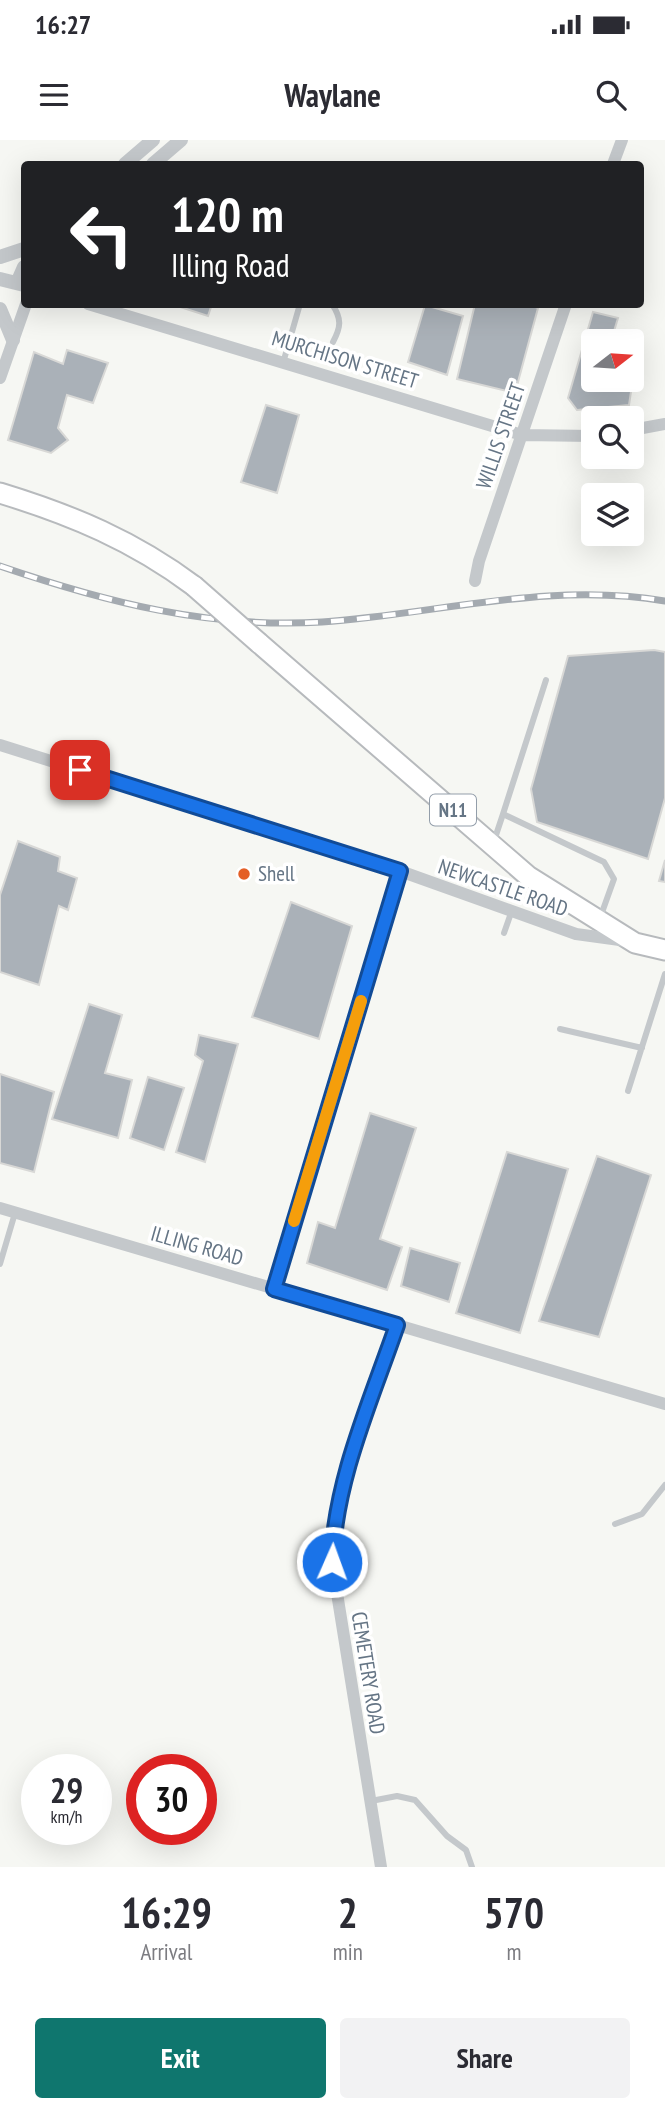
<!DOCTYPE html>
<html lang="en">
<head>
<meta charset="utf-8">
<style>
	:root { --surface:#fff; --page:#f2f2f3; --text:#2b2b33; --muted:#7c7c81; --accent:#0f766e }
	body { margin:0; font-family:"PT Sans Narrow",sans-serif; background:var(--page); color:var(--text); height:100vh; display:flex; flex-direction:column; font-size:26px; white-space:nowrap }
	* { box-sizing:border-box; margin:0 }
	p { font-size:23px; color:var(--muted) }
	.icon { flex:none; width:38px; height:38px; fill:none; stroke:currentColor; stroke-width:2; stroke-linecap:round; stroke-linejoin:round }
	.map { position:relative; height:1727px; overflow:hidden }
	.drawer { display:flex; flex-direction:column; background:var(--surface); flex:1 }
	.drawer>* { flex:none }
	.top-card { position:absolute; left:21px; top:21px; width:623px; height:147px; border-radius:7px; box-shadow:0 7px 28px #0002; background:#202124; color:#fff; overflow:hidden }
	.needle { width:46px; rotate:73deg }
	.fabs { position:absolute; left:581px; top:189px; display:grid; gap:14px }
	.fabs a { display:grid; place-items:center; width:63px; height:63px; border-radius:7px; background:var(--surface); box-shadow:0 7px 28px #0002; font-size:35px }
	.speed { position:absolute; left:21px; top:1614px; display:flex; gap:14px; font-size:35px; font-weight:700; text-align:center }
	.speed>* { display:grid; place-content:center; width:91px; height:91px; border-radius:50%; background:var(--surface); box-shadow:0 7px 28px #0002; line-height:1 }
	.speed small { font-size:18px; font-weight:400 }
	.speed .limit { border:10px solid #d22; background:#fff; color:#111 }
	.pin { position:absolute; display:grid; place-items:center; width:60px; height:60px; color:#fff; margin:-30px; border-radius:14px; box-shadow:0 4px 10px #0006 }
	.me { position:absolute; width:77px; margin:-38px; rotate:2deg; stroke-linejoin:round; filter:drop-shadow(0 0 5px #0008) }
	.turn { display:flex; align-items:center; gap:24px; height:147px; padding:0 35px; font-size:32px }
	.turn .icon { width:91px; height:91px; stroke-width:2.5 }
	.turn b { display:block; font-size:49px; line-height:60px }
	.eta { display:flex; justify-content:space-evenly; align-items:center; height:119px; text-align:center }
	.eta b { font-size:42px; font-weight:700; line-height:49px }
	.action { display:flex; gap:14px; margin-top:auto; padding:14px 35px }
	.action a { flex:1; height:80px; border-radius:7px; background:var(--accent); color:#fff; font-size:28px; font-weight:700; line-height:80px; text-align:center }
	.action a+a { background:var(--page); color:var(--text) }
	.status { display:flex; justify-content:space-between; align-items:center; height:49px; padding:0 35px; background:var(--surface); direction:ltr }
	.status svg { height:19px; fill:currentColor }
	header { display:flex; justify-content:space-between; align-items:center; height:91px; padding:0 35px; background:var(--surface); font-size:32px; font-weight:700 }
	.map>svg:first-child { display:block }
</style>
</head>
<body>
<div class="status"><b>16:27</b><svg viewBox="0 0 49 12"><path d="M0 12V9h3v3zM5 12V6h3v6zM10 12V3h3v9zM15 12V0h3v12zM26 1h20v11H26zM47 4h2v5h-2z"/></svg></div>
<header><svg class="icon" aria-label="menu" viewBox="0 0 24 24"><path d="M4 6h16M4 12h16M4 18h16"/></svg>Waylane<svg class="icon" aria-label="search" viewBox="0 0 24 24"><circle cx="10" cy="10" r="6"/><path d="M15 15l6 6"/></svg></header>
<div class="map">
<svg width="665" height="1727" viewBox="0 0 665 1727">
	<rect width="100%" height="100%" fill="#f6f7f3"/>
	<!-- building -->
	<path fill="#aab1b8" stroke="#d8d8d6" stroke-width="2" d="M 171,164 L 212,164 L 208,176 Z
		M 475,164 L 528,164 L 538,168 L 515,253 L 457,239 Z
		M 425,165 L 463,176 L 447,235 L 408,222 Z
		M 593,172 L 618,178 L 611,201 L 593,201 L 593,240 L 613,240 L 632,245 L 629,265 L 577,270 L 568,258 Z
		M 67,210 L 108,223 L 93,263 L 67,255 L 58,288 L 68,300 L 51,313 L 8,300 L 34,212 L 63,224 Z
		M 266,265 L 299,275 L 277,353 L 241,342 Z
		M 654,510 L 665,512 L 665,658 L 648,719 L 537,682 L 531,649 L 568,516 Z
		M 18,701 L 60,717 L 58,731 L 77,738 L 68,770 L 59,766 L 39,845 L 0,832 L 0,755 Z
		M 665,720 L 665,742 L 659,741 Z
		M 291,762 L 352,786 L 319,899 L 252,877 Z
		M 89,864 L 122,875 L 105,933 L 132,940 L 118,998 L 52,979 Z
		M 199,895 L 238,904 L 205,1022 L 176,1012 L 203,921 L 195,915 Z
		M 0,934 L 54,952 L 34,1032 L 0,1023 Z
		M 148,937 L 184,948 L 164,1010 L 130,998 Z
		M 370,973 L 416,988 L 380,1099 L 402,1107 L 387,1150 L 307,1123 L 318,1082 L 335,1088 Z
		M 507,1012 L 568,1029 L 520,1193 L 456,1173 Z
		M 597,1016 L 651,1035 L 599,1197 L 539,1181 Z
		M 410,1108 L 460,1123 L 449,1162 L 401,1146 Z"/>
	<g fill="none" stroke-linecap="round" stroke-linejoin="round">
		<defs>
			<path id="trunk" d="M 0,353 C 72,375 134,401 194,446
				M 259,503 L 528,736 L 635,803 L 665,810"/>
		</defs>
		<!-- trunk casing -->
		<use href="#trunk" stroke="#b7babd" stroke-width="23"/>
		<!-- service -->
		<path stroke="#c4c8cb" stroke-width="6" d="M 332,164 C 342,179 341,187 333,202
			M 283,223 L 300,164
			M 503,674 L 546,540
			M 494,701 L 503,674 L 604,722 L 614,739 L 600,778
			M 504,793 L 511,773
			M 560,889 L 642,908
			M 628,951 L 665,834
			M 0,1124 L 15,1073
			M 615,1384 L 642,1374 L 665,1345
			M 371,1661 L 397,1656 L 415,1660 L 447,1696 L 466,1710 L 472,1727"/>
		<!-- minor -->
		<path stroke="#c4c8cb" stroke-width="12" d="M 613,24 L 622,0
			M 88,164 L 522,295 L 593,296
			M 0,238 L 26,164
			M 632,290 L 665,284
			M 475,441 L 479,421 L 566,164
			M 0,605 L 400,731 L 576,794 L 627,801
			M 0,1068 L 665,1264
			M 274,1149 L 400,731
			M 381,1727 L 332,1422 C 336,1340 370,1263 397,1185"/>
		<!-- tertiary -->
		<path stroke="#c4c8cb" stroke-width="14" d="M 125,24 L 153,0
			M 153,24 L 181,0
			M 0,117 L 24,109
			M 0,139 L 24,145
			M 17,143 L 24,127
			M 0,169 L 13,200"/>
		<!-- trunk -->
		<use href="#trunk" stroke="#fff" stroke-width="19"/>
		<defs>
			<path id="rail" d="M 0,426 C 105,462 210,489 322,482 C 437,474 549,441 665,461"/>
		</defs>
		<!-- rail casing -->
		<use href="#rail" stroke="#a4aab0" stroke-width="7"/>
		<!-- rail -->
		<use href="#rail" stroke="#fff" stroke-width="4.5" stroke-dasharray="13" stroke-linecap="butt"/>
		<defs>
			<path id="trunk-bridge" d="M 194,446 L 259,503"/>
		</defs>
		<!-- trunk-bridge casing -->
		<use href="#trunk-bridge" stroke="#b7babd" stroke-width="23" stroke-linecap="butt"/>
		<!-- trunk-bridge -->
		<use href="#trunk-bridge" stroke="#fff" stroke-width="19"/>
	</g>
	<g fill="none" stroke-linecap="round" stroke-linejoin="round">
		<defs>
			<path id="route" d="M 80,630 L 400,731 L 274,1149 L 397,1185 C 370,1263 335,1340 332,1422"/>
		</defs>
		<!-- route casing -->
		<use href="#route" stroke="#114b97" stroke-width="18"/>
		<!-- route -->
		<use href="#route" stroke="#1a73e8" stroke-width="12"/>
		<!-- slow -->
		<path stroke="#f59e0b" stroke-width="12" d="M 294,1081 L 361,861"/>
	</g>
	<!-- markers -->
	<circle fill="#e45f26" stroke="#fff" stroke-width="2.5" cx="244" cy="734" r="7"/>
	<g text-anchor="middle" stroke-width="7" stroke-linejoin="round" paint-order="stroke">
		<!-- shield labels -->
		<rect fill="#fff" stroke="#939eaa" stroke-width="2" x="430" y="654.5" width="46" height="31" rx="5"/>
		<g font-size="19" font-weight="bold" fill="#657585">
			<text x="453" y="677">N11</text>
		</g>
		<!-- street labels -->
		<g font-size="21" fill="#657585" stroke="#fff">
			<text transform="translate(345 220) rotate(17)" y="7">MURCHISON STREET</text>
			<text transform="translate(501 296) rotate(-71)" y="7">WILLIS STREET</text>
			<text transform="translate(503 748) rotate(19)" y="7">NEWCASTLE ROAD</text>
			<text transform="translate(197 1106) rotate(16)" y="7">ILLING ROAD</text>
			<text transform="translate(368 1533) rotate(81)" y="7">CEMETERY ROAD</text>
		</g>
		<!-- poi labels -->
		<g font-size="21" fill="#657585" stroke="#fff" text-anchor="start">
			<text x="258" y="741">Shell</text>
		</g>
	</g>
</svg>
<div class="fabs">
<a><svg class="needle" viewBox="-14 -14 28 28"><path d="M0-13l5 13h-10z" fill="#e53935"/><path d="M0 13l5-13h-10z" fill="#7c7c81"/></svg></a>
<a><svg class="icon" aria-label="search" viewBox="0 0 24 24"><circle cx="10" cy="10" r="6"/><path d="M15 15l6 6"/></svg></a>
<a><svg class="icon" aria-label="layers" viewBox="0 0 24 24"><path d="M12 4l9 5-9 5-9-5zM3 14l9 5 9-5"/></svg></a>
</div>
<div class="speed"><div>29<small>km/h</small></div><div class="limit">30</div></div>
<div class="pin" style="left:80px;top:630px;background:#d93025"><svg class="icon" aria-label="arrive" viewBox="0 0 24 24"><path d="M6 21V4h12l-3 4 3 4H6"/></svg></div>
<svg class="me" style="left:332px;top:1422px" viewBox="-20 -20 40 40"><circle r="17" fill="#1a73e8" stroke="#fff" stroke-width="3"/><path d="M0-11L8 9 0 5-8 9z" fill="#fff"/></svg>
<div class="top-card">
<div class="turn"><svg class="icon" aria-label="left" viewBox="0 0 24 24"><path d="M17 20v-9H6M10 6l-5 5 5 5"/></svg><div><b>120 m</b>Illing Road</div></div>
</div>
</div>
<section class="drawer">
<div class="eta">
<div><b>16:29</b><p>Arrival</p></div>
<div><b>2</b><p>min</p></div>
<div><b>570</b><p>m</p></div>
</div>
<div class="action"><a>Exit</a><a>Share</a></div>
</section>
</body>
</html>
